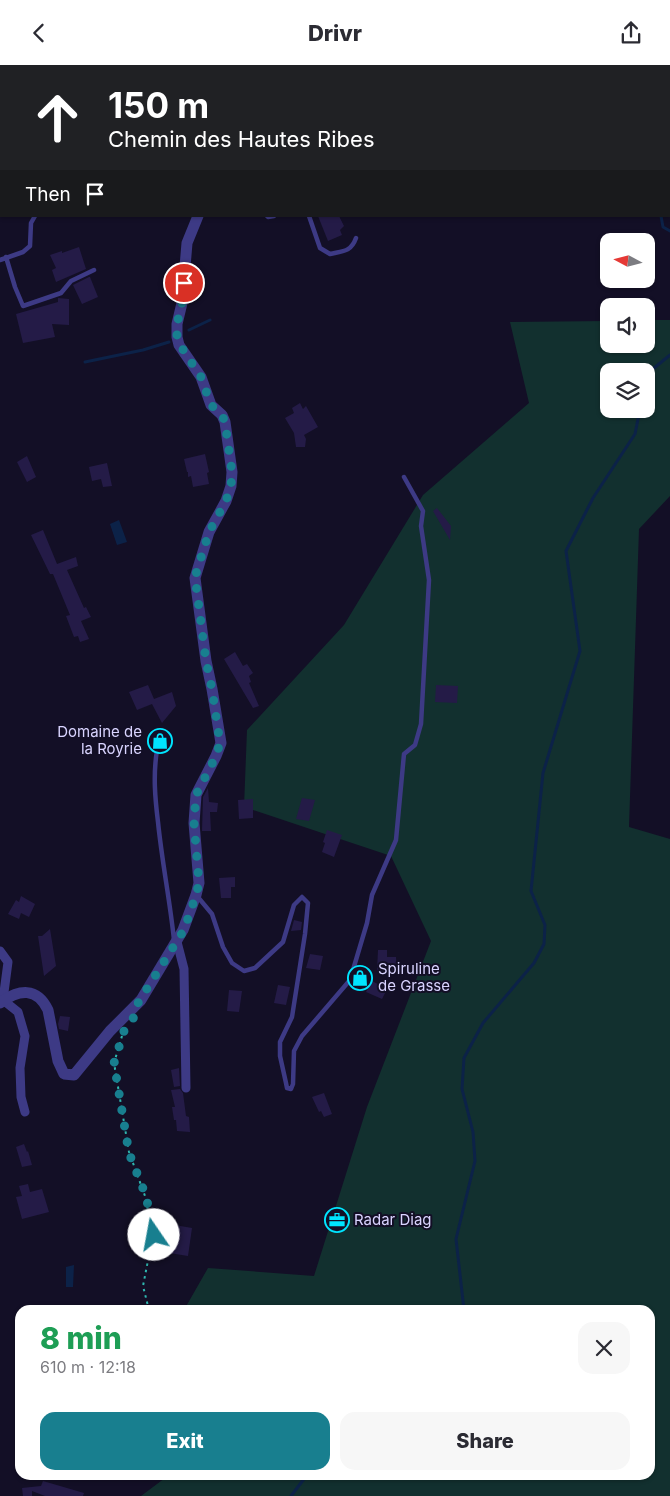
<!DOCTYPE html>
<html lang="en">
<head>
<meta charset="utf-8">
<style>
	:root { --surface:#fff; --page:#f7f7f7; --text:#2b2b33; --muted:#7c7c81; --accent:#187f8f }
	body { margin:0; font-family:Inter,sans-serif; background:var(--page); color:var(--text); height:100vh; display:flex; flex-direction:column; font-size:19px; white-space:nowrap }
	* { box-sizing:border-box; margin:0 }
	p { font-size:16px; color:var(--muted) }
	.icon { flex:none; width:28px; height:28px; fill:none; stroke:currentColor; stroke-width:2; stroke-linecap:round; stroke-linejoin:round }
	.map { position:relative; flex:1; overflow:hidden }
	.drawer { position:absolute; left:15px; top:1240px; width:640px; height:175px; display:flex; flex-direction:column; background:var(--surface); border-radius:15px; box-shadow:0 1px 4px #0004 }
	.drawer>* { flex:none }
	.banner { position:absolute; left:0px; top:0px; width:670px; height:152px; box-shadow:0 1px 4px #0004; background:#202124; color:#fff; overflow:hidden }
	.needle { width:32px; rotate:277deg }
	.fabs { position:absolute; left:600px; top:168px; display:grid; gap:10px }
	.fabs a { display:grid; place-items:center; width:55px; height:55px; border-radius:10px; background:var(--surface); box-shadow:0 1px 4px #0004; font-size:25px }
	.pin { position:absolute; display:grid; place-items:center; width:42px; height:42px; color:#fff; margin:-21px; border:2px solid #fff; border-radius:50%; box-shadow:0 1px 5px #0007 }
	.me { position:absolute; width:55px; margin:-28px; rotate:348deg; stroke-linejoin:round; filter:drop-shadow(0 0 4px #0008) }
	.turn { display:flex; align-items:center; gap:18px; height:105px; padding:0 25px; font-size:22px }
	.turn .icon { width:65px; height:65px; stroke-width:2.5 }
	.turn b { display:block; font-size:35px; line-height:42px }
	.then { display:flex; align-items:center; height:48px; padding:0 25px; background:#0003; gap:10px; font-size:19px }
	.round { display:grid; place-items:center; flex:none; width:52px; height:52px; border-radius:15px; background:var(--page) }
	.summary { display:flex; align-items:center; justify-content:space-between; height:85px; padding:0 25px }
	h1 { font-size:30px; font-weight:800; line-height:38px; color:#1e9e55 }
	.primary-button { display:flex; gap:10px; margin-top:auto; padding:10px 25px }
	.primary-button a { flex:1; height:58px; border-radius:15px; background:var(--accent); color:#fff; font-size:20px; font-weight:800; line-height:58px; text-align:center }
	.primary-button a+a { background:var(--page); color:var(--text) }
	header { display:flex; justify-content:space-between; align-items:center; height:65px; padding:0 25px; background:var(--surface); font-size:22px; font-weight:800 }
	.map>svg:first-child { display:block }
</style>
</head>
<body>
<header><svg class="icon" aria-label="back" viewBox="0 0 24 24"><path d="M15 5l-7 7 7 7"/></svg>Drivr<svg class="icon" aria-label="share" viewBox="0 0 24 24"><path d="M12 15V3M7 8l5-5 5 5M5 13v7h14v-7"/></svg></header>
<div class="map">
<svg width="670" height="1431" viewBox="0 0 670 1431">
	<rect width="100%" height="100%" fill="#130f26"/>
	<!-- green -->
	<path fill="#12302f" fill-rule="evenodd" d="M 646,255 L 670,255 L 670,431 L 639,464 L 629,762 L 670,774 L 670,1431 L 141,1431 L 169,1410 L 650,1410 L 650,1245 L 184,1245 L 208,1203 L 314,1211 L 367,1042 L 431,876 L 391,791 L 244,742 L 247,665 L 344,560 L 423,430 L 529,338 L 510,257 L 609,256 L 609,279 L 646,279 ZM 609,306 L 646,306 L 646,344 L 609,344 Z"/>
	<!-- water -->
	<path fill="#0c2248" d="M 119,455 L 127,477 L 117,480 L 110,459 Z
		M 74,1200 L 73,1222 L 66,1222 L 66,1202 Z"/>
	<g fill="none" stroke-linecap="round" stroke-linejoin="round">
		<!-- stream -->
		<path stroke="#0c2248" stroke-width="3" d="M 0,94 L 1,94
			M 661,151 L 663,162 L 670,166
			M 189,265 L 210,255
			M 85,297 L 143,285 L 169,277
			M 646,316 L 648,308 L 670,290
			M 464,1245 L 456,1174 L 475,1096 L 473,1067 L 462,1024 L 464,993 L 483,958 L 534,898 L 544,879 L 545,860 L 531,826 L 543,708 L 580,586 L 566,486 L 593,433 L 635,369 L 640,344
			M 291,1431 L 307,1410"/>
	</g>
	<!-- building -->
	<path fill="#241b47" d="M 318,151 L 339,151 L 344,161 L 340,165 L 342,170 L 328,176 Z
		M 79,182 L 86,204 L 56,217 L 52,205 L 56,203 L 50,190 L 62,186 L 62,188 Z
		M 89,212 L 90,212 L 98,232 L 82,239 L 73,220 Z
		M 58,233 L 69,234 L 69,260 L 52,259 L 55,272 L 23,278 L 16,249 L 58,237 Z
		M 300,338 L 303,344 L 306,341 L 318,362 L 304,370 L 306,374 L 305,382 L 296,382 L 294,368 L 285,353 L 294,348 L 292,343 Z
		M 205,389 L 209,407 L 207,408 L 209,419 L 193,422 L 191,411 L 188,412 L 188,407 L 187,407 L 184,394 Z
		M 27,391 L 36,412 L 27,417 L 17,397 Z
		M 107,398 L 112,421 L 103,422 L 101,414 L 92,416 L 89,402 Z
		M 437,443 L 451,461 L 450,475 L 433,446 Z
		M 43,465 L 57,499 L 76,492 L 78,501 L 67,505 L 84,543 L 86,542 L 91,552 L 81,556 L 89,574 L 80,577 L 78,571 L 74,572 L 66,551 L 70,550 L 53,509 L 50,509 L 31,470 Z
		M 235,587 L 243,601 L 247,599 L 253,608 L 249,611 L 251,617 L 249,618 L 259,641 L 253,643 L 224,594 Z
		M 148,620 L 154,634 L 172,627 L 176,641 L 162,658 L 152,639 L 137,645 L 129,627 Z
		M 436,620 L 458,621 L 457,638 L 435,637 Z
		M 208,723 L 209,737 L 218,738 L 217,747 L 210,747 L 211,766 L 202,766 L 203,732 Z
		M 302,733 L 315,735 L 309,756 L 296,754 Z
		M 253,734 L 253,753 L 239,754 L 238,735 Z
		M 327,765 L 342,770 L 334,792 L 322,787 L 325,778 L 323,777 Z
		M 235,812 L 235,822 L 231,822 L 231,833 L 221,833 L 219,813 Z
		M 21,831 L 35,839 L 29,852 L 21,848 L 19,854 L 8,849 L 16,835 L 19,837 Z
		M 294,855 L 302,857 L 301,865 L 291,866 Z
		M 50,864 L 56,901 L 44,911 L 38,871 L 42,871 Z
		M 378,885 L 387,885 L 387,892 L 396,892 L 397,906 L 377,906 Z
		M 310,889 L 323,891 L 320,905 L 306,903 Z
		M 372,916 L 387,924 L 382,934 L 366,927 Z
		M 278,920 L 290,922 L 286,940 L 274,938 Z
		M 229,925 L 242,926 L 239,947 L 227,946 Z
		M 60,951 L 70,952 L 68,966 L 59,964 L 58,959 Z
		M 179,1003 L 180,1021 L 174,1022 L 171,1005 Z
		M 180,1024 L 183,1028 L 186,1051 L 189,1052 L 190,1067 L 177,1066 L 176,1055 L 174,1055 L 172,1042 L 175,1042 L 171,1025 Z
		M 324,1028 L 332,1049 L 324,1052 L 321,1046 L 319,1047 L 312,1032 Z
		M 24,1079 L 27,1087 L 28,1086 L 32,1100 L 22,1102 L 16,1082 Z
		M 28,1119 L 30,1127 L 42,1124 L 49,1147 L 22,1154 L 16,1132 L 22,1131 L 19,1121 Z
		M 326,1150 L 346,1151 L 345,1161 L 340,1160 L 339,1162 L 331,1162 L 331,1160 L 326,1160 Z
		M 169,1159 L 192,1163 L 188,1191 L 163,1187 Z
		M 43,1416 L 84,1428 L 83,1431 L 45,1431 L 32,1426 L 32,1431 L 23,1431 L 22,1423 L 41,1421 Z"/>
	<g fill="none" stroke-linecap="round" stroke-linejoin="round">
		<!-- path -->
		<path stroke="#2fb8b0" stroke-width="2" stroke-dasharray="2.5 4" stroke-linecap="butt" d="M 122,971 L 114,998 L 129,1087 L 145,1131 L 153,1170 L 143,1221 L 149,1245"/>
		<!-- service -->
		<path stroke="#3d3a85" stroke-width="4.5" d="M 164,1 L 166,0
			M 267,151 L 268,152 L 274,151
			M 309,151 L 320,183 L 330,189 C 343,186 351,187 356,173
			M 6,192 L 15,222 L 23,241 L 61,228 L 71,216 L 94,205
			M 0,195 L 23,187 L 30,181 L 31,158 L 35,151
			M 157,685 C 153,710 155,733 158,757 C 162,797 170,836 174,875
			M 197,831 L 212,849 L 223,882 L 232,898 L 244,906 L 255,903 L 283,877 L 294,840 L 302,832 L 308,838 L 305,869 L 292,952 L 280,977 L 280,991 L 286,1018 L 287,1023 L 291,1024 L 293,1019 L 294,986 L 302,971 L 350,915 L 367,858 L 372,830 L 396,775 L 404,689 L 415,680 L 421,659 L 429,515 L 421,461 L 423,446 L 404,412"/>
		<!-- minor -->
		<path stroke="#3d3a85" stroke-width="9" d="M 177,877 L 184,904 L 186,1023
			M 0,886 L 8,897 L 3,935 L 18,947 L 25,971 L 20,1003 L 21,1032 L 25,1047"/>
		<!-- tertiary -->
		<path stroke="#3d3a85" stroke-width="11" d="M 277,1 L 280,0
			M 0,938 C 19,924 37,922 48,945 L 58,996 L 64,1009 L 74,1010 L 110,966 L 141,935 L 183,865 L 196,830 L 199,818 L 194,758 L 196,730 L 216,691 L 221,678 L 212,624 L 206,596 L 195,513 L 209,467 L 226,436 L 231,421 L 232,407 L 225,357 L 222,350 L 211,340 L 201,312 L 179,280 L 177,272 L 177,259 L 182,238 L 187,178 L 198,151"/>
	</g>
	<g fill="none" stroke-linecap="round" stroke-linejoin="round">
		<!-- route -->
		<path stroke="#187f8f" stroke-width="9" stroke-dasharray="0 16.2" d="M 154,1170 L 146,1131 L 129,1088 L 114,998 L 124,966 L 134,952 L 138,938 L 184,865 L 196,830 L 199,818 L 194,758 L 196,730 L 216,691 L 220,678 L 212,624 L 206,596 L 195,512 L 209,467 L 226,436 L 231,421 L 232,407 L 225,357 L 222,350 L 211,340 L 201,312 L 180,280 L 177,272 L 177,259 L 182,238 L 184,218"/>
	</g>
	<!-- icons -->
	<defs>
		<symbol id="shop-ring" viewBox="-11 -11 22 22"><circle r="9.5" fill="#130f26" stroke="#00e5ff" stroke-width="1.5"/><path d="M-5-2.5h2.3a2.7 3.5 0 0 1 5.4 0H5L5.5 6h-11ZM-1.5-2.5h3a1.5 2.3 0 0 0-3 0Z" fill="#00e5ff"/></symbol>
		<symbol id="office-ring" viewBox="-11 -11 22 22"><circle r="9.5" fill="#130f26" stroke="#00e5ff" stroke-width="1.5"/><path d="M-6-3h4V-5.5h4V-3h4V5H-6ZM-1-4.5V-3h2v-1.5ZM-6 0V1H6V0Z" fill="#00e5ff"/></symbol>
	</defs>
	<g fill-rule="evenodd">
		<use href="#shop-ring" x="146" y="662" width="28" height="28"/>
		<use href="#shop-ring" x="346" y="899" width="28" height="28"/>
		<use href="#office-ring" x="323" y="1141" width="28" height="28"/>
	</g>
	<g text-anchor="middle" stroke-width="4" stroke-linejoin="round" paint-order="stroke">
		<!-- poi labels -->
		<g font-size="15" fill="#d9d4ff" stroke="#130f26" text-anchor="start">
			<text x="142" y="672" text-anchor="end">Domaine de<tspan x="142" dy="17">la Royrie</tspan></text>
			<text x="378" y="909">Spiruline<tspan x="378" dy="17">de Grasse</tspan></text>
			<text x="354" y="1160">Radar Diag</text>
		</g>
	</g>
</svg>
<div class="fabs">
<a><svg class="needle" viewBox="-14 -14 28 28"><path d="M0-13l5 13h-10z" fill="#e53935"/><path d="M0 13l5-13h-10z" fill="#7c7c81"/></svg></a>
<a><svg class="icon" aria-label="sound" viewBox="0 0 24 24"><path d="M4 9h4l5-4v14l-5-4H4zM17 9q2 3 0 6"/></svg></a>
<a><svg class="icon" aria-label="layers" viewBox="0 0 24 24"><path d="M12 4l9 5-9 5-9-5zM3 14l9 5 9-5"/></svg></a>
</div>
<div class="pin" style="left:184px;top:218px;background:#d93025"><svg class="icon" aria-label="arrive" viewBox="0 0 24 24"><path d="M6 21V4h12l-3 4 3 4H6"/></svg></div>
<svg class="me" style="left:154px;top:1170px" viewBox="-20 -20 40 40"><circle r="19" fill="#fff"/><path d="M0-13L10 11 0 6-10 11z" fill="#187f8f"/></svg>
<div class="banner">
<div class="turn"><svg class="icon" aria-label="ahead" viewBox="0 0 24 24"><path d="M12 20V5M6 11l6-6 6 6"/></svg><div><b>150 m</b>Chemin des Hautes Ribes</div></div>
<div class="then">Then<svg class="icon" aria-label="arrive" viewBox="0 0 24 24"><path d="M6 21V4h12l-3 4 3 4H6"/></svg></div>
</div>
<section class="drawer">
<div class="summary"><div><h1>8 min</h1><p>610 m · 12:18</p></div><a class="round"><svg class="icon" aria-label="close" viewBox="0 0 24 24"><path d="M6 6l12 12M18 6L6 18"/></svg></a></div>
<div class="primary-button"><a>Exit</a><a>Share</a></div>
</section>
</div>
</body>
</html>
